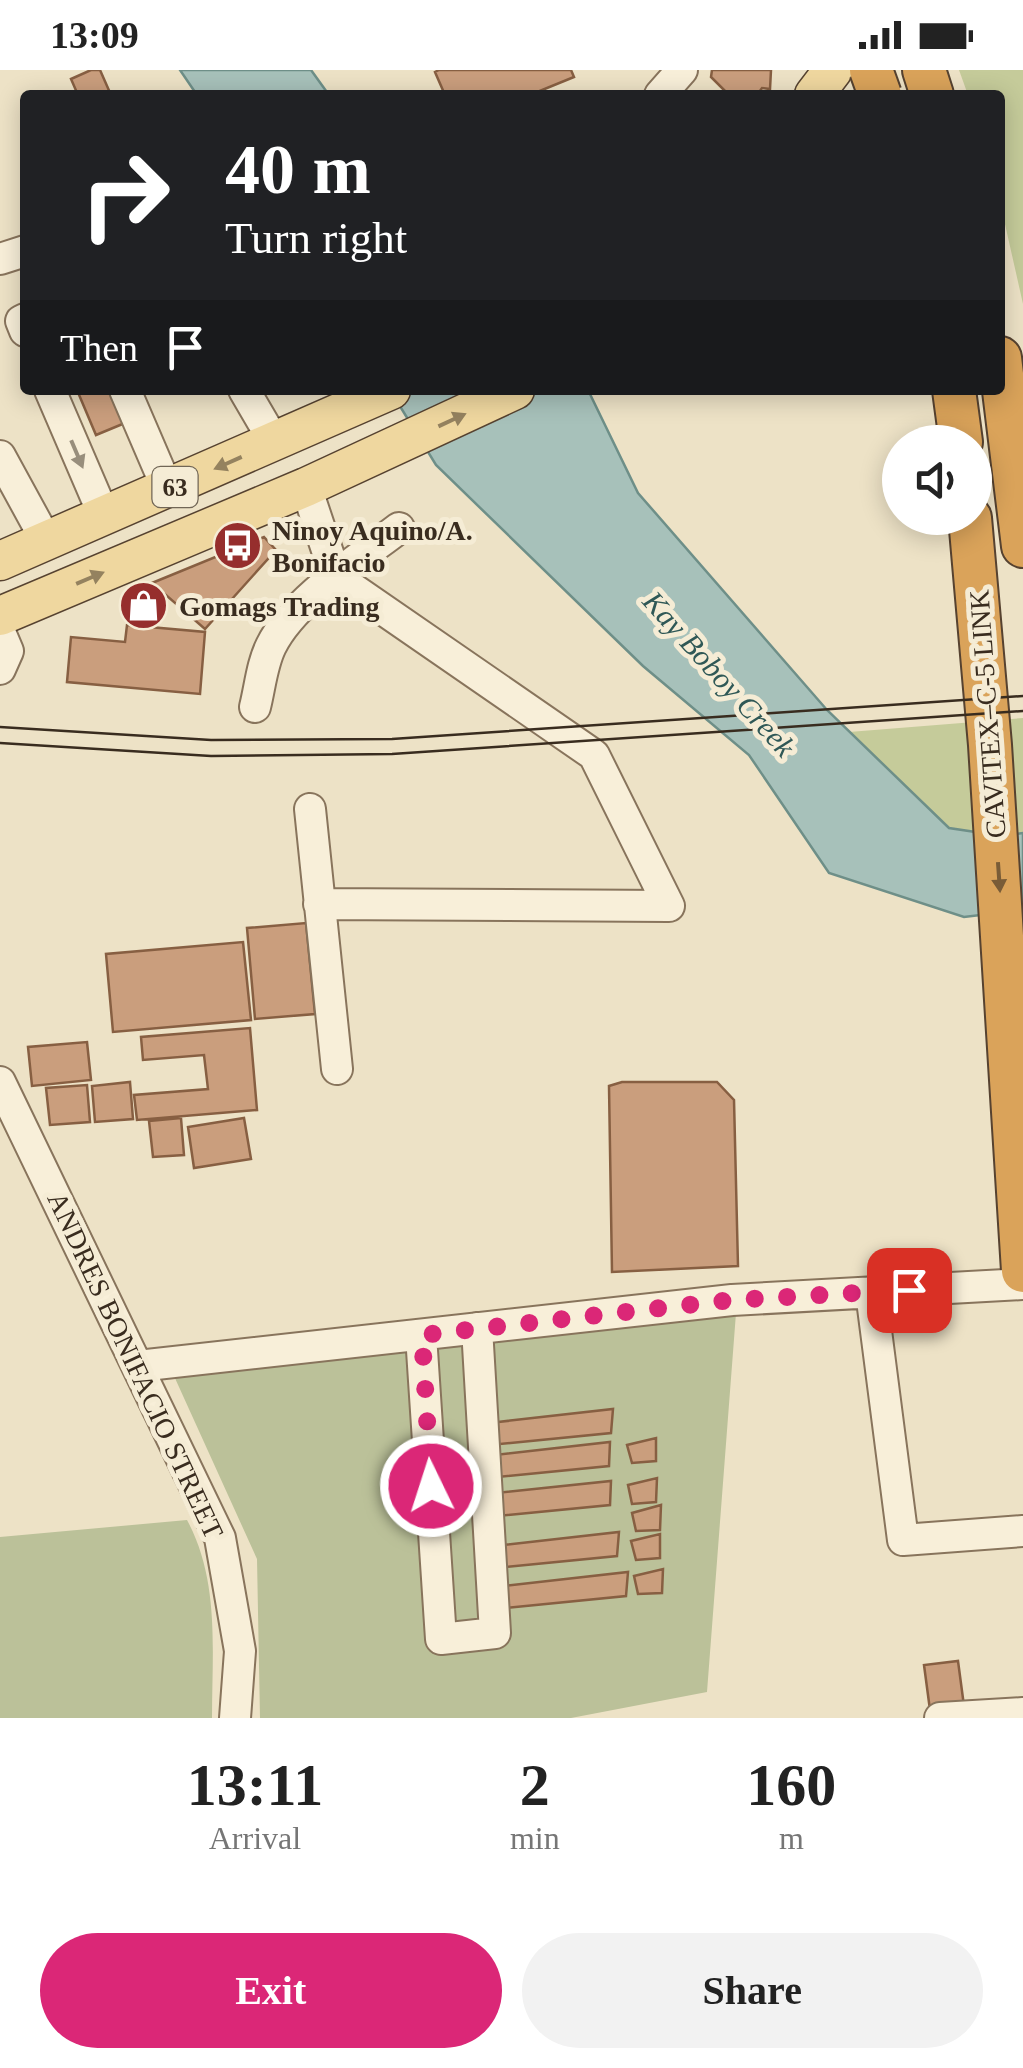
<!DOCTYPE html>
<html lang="en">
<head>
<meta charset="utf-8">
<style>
	:root { --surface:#fff; --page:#f2f2f2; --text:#222; --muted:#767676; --accent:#db2777 }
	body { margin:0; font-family:"Times New Roman",serif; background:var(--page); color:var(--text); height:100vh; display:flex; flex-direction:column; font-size:38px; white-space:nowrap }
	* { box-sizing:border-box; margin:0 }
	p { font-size:32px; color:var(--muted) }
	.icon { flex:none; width:55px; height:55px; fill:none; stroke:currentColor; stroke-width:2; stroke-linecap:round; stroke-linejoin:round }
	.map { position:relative; height:1648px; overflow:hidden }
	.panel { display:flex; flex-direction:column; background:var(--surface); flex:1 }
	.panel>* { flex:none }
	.hud { position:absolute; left:20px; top:20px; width:985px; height:305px; border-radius:10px; box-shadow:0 5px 25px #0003; background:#202124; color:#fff; overflow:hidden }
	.controls { position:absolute; left:882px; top:355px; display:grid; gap:20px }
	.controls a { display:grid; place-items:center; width:110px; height:110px; border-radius:50%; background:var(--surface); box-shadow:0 5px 25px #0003; font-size:50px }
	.pin { position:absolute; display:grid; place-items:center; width:85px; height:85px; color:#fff; margin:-42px; border-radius:20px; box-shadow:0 5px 15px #0006 }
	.me { position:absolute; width:110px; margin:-55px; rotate:356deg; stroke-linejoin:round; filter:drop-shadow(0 0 8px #0008) }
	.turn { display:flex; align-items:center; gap:35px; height:210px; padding:0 40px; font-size:45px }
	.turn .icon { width:130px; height:130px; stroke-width:2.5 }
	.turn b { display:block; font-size:70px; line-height:85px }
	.then { display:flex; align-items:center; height:95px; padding:0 40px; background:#0003; gap:20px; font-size:38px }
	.eta { display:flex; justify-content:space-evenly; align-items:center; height:170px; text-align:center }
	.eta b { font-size:60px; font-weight:700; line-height:70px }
	.cta { display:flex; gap:20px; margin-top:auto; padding:20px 40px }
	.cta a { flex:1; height:115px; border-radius:60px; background:var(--accent); color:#fff; font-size:40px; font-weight:700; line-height:115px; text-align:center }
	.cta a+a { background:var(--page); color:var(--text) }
	.status { display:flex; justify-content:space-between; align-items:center; height:70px; padding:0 50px; background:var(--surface); direction:ltr }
	.status svg { height:28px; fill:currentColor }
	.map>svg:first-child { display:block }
</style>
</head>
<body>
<div class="status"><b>13:09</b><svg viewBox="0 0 49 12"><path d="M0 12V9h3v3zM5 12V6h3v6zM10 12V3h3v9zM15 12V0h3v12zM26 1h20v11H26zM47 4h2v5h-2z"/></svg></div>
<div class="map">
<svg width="1023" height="1648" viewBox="0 0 1023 1648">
	<rect width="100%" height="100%" fill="#ede2c6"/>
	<!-- green -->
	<path fill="#c5cb9a" d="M 959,0 L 1023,0 L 1023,234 L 1000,132 L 1000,25 L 968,25 Z
		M 1023,648 L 1023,763 L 1002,766 L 950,758 L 849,662 Z"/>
	<!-- cemetery -->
	<path fill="#bbc199" d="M 736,1243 L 707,1622 L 571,1648 L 260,1648 L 257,1489 L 174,1306 Z
		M 187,1450 C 220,1511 212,1581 212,1648 L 0,1648 L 0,1467 Z"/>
	<!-- water -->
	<path fill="#a7c1ba" stroke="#6e8f88" stroke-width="2.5" d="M 180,0 L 311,0 L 329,25 L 197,25 Z
		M 390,320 L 588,320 L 638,423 L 827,640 L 949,758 L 1002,766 L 1023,763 L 1023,840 L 964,847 L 829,803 L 749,685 L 643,596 L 436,395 Z"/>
	<!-- building -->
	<path fill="#ca9e7d" stroke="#875f42" stroke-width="2.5" d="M 91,0 L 100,0 L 111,25 L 78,25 L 71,9 Z
		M 439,0 L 571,0 L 574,7 L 530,25 L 445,25 L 435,2 Z
		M 712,0 L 771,0 L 770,19 L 762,18 L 757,25 L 729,25 L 711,7 Z
		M 77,320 L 111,320 L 125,353 L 96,365 Z
		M 264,467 L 276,480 L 205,559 L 152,513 Z
		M 127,555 L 205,562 L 200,624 L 67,612 L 71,567 L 125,572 Z
		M 306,853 L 315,944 L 255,949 L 247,858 Z
		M 243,872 L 251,950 L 113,962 L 106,884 Z
		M 250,958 L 257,1040 L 137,1050 L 134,1025 L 208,1019 L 204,985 L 143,990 L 141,967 Z
		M 87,972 L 91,1010 L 32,1016 L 28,977 Z
		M 130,1012 L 133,1049 L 95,1052 L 92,1016 Z
		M 622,1012 L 717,1012 L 734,1030 L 738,1196 L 612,1202 L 609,1016 Z
		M 87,1015 L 90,1052 L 50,1055 L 46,1018 Z
		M 181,1048 L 184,1085 L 153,1087 L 149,1051 Z
		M 244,1048 L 251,1089 L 194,1098 L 188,1057 Z
		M 613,1339 L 611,1363 L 490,1375 L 489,1353 Z
		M 656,1368 L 656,1391 L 632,1393 L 627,1375 Z
		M 610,1372 L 609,1396 L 488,1408 L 486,1386 Z
		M 657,1408 L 656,1432 L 632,1434 L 628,1415 Z
		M 611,1411 L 610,1435 L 488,1447 L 487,1424 Z
		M 661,1435 L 660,1460 L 636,1461 L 632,1443 Z
		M 619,1462 L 617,1486 L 496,1498 L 494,1476 Z
		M 660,1464 L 660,1488 L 636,1490 L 631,1471 Z
		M 663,1499 L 662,1523 L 638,1524 L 634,1506 Z
		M 628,1502 L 626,1526 L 505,1538 L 504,1516 Z
		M 958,1591 L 964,1636 L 930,1640 L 924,1595 Z"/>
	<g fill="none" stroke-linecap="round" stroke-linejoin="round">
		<defs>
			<path id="minor" d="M 660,25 L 682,0
				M 0,189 L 25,181
				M 25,249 L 21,251 L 25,261
				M 50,320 L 105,448
				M 125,320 L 168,420
				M 244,320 L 275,373
				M 0,386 L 47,472
				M 306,417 L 336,507 L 594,685 L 669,836 L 319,834
				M 0,562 L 8,581 L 0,599
				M 255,637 C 260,617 262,594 271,576 C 293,531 360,488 399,458
				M 310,739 L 337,999
				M 0,1012 L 220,1468 L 240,1581 L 235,1648
				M 871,1222 L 903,1470 L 1023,1461
				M 421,1265 L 441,1569 L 495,1563 L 477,1258
				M 138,1296 L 732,1230 L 1023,1214
				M 940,1648 L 1023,1643"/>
			<path id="major" d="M 814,25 L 833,0
				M 0,491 L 391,320
				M 0,546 L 306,417 L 515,320"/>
			<path id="highway" d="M 924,0 L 932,25
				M 1000,288 L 1023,476
				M 954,320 L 961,372
				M 970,448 L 990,675 L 1023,1201"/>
		</defs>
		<!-- minor casing -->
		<use href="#minor" stroke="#88745c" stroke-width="34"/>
		<!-- major casing -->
		<use href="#major" stroke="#564230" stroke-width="41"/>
		<!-- highway casing -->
		<use href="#highway" stroke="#564230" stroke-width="46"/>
		<!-- minor -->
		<use href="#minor" stroke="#f8efd9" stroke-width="30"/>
		<!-- major -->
		<use href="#major" stroke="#efd79f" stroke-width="38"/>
		<!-- highway -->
		<use href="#highway" stroke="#daa35a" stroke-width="42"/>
		<!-- tram -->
		<path stroke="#392c1f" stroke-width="2.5" d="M 0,657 L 211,670 L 392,669 L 1023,626
			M 0,673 L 211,686 L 392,684 L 1023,641"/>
		<defs>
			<path id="highway-bridge" d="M 871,0 L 880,25"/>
		</defs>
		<!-- highway-bridge casing -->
		<use href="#highway-bridge" stroke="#564230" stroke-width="46" stroke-linecap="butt"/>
		<!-- highway-bridge -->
		<use href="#highway-bridge" stroke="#daa35a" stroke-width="42"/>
	</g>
	<!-- one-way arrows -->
	<defs><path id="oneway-solid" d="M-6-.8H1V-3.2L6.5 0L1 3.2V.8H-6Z" transform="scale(2.5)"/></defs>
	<g fill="#94825f">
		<use href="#oneway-solid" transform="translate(452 350) rotate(-25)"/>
		<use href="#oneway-solid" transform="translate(228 393) rotate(156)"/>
		<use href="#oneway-solid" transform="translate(90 508) rotate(-23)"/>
	</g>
	<use fill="#988e7c" href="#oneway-solid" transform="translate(77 384) rotate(67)"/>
	<use fill="#795c37" href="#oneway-solid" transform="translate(999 807) rotate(86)"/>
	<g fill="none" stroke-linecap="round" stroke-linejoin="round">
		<!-- route -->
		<path stroke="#db2777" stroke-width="18" stroke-dasharray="0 32.4" d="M 431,1416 L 422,1265 L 732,1230 L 909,1220"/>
	</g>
	<!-- icons -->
	<defs>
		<symbol id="bus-disc" viewBox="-11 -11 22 22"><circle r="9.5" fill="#962e2d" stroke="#f5ecd5"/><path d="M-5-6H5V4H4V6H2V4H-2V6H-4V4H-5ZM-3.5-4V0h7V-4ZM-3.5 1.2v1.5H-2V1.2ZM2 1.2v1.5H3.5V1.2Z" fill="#fff"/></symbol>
		<symbol id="shop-disc" viewBox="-11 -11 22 22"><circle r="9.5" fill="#962e2d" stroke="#f5ecd5"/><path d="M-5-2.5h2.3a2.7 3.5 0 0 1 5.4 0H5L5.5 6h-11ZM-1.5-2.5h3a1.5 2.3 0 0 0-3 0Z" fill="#fff"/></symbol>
	</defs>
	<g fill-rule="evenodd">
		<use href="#bus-disc" x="210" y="448" width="55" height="55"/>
		<use href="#shop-disc" x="116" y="508" width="55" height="55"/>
	</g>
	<g text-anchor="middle" stroke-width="10" stroke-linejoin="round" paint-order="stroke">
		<!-- shield labels -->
		<rect fill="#f5ecd5" stroke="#716656" stroke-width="2.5" x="152.5" y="397" width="45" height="40" rx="8"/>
		<g font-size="25" font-weight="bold" fill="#392c1f">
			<text x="175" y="426">63</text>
		</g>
		<!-- poi labels -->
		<g font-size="28" font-weight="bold" fill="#392c1f" stroke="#f5ecd5" text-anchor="start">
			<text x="272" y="470">Ninoy Aquino/A.<tspan x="272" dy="32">Bonifacio</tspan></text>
			<text x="179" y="546">Gomags Trading</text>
		</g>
		<!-- street labels -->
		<g font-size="28" fill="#392c1f" stroke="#f5ecd5">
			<text transform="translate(987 644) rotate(-94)" y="10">CAVITEX–C-5 LINK</text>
			<text transform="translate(136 1295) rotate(65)" y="10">ANDRES BONIFACIO STREET</text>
		</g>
		<!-- water labels -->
		<g font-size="30" font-style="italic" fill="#2f5856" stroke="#f5ecd5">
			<text transform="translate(719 604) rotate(48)" y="10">Kay Boboy Creek</text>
		</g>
	</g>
</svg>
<div class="controls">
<a><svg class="icon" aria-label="sound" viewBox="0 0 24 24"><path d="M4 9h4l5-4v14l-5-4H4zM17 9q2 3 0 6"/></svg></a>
</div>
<div class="pin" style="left:909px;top:1220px;background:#d93025"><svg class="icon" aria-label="arrive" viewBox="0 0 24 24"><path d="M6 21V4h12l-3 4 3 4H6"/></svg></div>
<svg class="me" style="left:431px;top:1416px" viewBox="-20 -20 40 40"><circle r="17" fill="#db2777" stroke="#fff" stroke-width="3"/><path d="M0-11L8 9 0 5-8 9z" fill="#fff"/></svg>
<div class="hud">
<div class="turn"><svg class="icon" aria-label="right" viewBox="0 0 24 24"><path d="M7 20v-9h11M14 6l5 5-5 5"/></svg><div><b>40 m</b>Turn right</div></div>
<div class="then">Then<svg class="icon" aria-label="arrive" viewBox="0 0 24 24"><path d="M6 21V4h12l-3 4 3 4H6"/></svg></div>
</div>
</div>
<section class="panel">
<div class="eta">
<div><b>13:11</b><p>Arrival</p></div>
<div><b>2</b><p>min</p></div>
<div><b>160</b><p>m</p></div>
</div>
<div class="cta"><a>Exit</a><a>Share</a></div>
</section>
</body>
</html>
